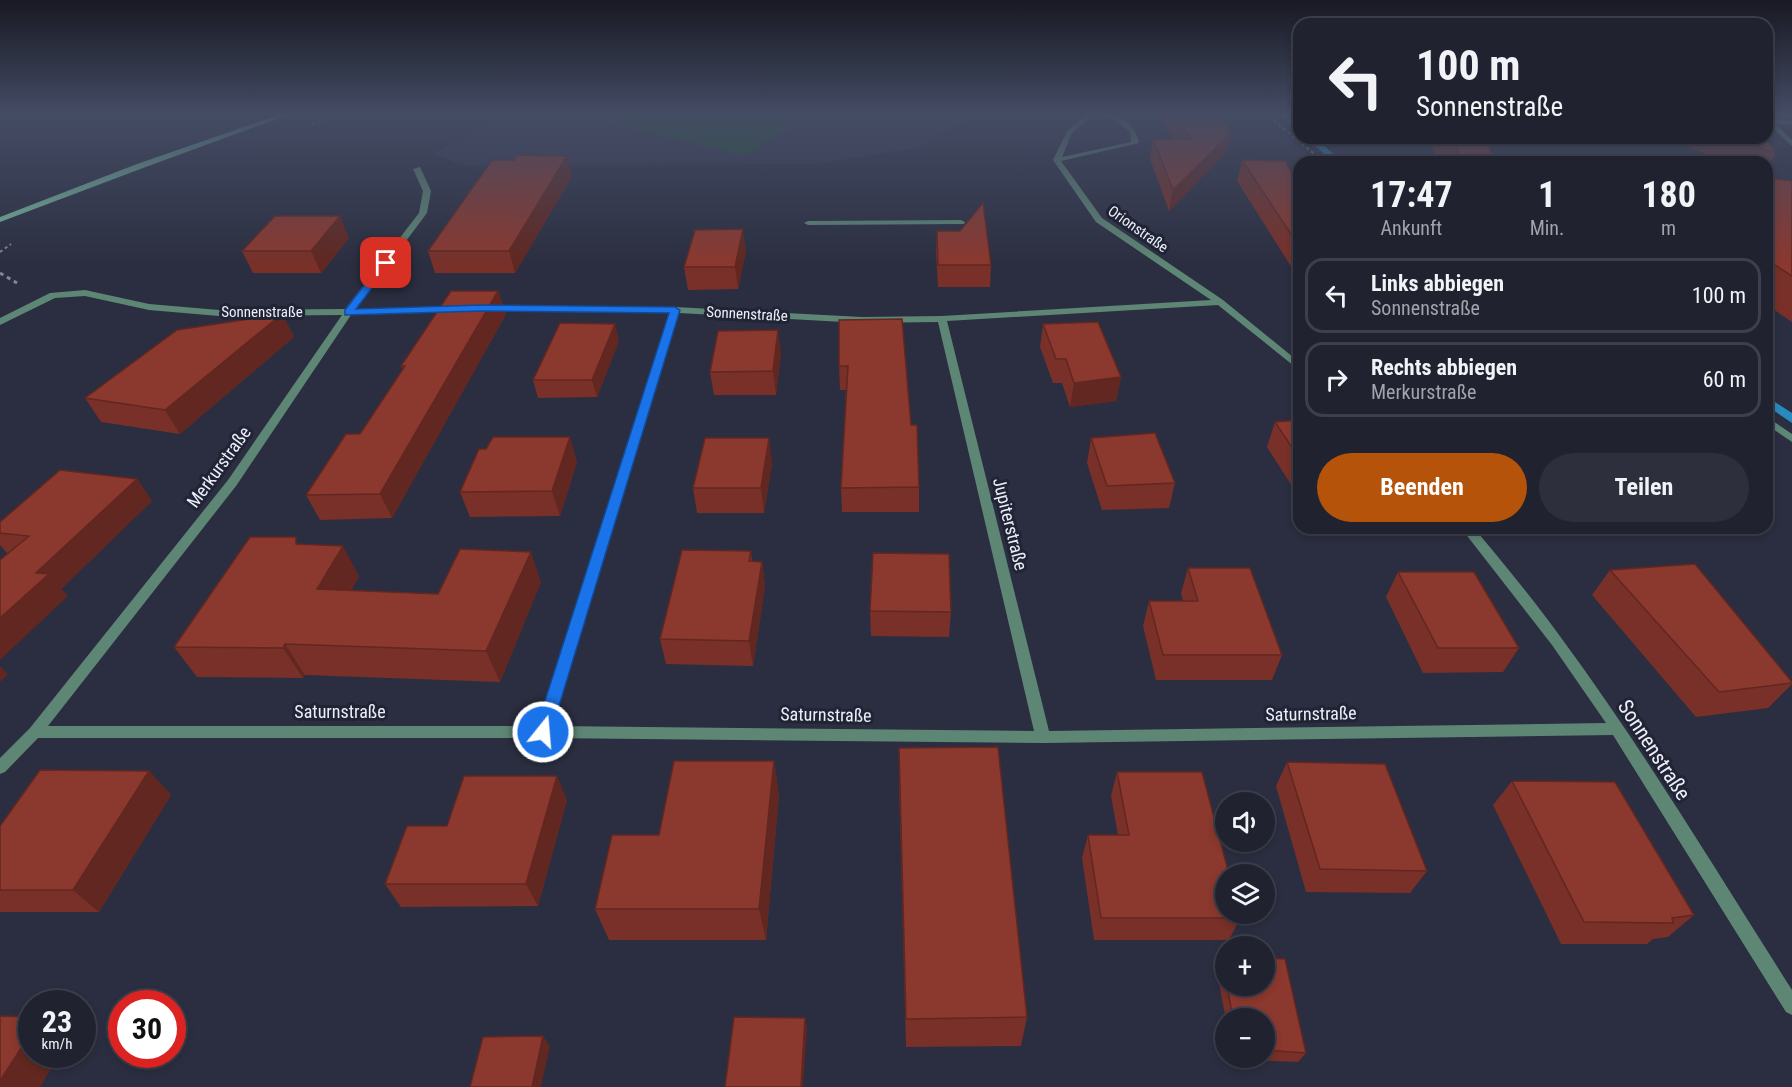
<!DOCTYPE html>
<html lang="de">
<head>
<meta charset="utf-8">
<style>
	:root { --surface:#202230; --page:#2d2f3c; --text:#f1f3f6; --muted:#a2a4ab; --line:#3d3f4c; --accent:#b45309 }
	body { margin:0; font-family:"Roboto Condensed",sans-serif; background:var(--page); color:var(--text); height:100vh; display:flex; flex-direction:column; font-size:22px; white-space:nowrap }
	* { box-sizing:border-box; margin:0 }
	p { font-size:20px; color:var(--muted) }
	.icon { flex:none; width:33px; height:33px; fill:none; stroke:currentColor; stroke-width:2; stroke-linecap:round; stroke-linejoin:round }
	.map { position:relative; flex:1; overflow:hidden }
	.drawer { position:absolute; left:1293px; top:156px; width:480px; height:378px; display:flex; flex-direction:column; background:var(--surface); border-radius:18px; box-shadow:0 3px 9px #0003,0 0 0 2px var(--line) }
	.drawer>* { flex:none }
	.hud { position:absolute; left:1293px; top:18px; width:480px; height:126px; border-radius:18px; box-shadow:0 3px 9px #0003,0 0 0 2px var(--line); background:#202230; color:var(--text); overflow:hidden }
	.tools { position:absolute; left:1215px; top:792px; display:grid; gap:12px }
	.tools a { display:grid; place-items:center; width:60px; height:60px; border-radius:50%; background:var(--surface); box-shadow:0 3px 9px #0003,0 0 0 2px var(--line); font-size:30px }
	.speed { position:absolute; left:18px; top:990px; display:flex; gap:12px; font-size:30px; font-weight:700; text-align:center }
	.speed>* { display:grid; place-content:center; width:78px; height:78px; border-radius:50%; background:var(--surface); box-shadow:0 3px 9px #0003,0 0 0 2px var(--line); line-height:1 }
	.speed small { font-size:15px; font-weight:400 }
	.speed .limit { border:9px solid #d22; background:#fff; color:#111 }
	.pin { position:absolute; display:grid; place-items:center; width:51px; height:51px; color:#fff; margin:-26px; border-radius:12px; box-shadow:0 3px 9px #0006 }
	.me { position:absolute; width:66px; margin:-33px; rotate:17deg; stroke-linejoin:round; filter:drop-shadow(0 0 4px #0008) }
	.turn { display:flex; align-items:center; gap:21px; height:126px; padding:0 24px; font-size:27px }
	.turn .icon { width:78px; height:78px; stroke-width:2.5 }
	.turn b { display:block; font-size:42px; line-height:51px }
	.eta { display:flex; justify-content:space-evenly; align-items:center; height:102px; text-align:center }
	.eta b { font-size:36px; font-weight:700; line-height:42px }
	.action { display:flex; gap:12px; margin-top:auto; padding:12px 24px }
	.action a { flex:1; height:69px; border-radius:36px; background:var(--accent); color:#fff; font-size:24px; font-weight:700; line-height:69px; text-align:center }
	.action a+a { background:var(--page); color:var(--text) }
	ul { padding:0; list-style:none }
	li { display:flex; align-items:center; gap:18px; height:75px; margin:0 12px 9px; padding:0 12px; border:3px solid var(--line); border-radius:18px }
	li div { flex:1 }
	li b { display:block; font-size:22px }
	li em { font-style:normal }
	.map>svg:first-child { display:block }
</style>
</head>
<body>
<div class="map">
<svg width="1792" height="1087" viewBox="0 0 1792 1087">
	<rect width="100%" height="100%" fill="#2b2e40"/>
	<!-- built -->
	<path fill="#33374f" d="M 512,113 L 979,113 L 922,147 L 816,164 L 461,165 L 433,154 Z"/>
	<!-- green -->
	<path fill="#1f552f" d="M 570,113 L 813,113 L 744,156 Z"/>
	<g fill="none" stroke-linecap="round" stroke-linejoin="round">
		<!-- stream -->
		<path fill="#288bbd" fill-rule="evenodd" d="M 1277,113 L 1286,113 L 1299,124 L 1299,130 Z
			M 1306,138 L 1315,138 L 1343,162 L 1334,162 Z
			M 1767,397 L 1792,413 L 1792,423 L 1767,406 Z"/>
		<!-- path-far1 -->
		<path stroke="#838594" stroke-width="2" stroke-dasharray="3 3" stroke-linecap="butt" d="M 1265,113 L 1324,162
			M 312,124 L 342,113
			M 0,252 L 11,244"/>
		<!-- path -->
		<path stroke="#838594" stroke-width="3" stroke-dasharray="4 4" stroke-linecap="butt" d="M 0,273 L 17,283"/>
		<!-- lane -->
		<path fill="#5e8674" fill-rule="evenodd" d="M 961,220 L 965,222 L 964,224 L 808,225 L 804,223 L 808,221 Z"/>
		<!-- street -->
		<path fill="#5e8674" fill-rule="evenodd" d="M 1088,113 C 1111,113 1134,117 1139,143 L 1061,161 L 1102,218 L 1223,300 L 1299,362 L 1299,370 L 1218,305 L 947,321 L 1049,731 L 1606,723 L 1552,645 L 1461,528 L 1474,528 C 1504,564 1534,600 1562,639 C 1645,752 1717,872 1792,990 L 1792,1015 L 1786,1012 L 1613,735 L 1043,743 L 543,738 L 38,738 L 5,772 L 0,774 L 0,758 L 30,728 L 228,480 L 342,315 L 219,316 L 149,310 L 85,296 L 55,298 L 0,325 L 0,318 L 50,293 L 85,290 L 149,304 L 219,310 L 345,309 L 419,213 L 423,191 L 413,169 L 420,167 L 431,191 L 427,213 L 355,309 L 455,306 L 460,309 L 455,312 L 351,315 L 236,486 L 48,726 L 538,726 L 670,313 L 487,311 L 484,310 L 484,306 L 675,307 L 862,317 L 942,316 L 1211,300 L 1096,222 L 1053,160 L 1067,131 ZM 1094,114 L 1116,120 L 1130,132 L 1131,142 L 1062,157 L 1072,133 ZM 679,313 L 862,323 L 938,322 L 1034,731 L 552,726 Z
			M 1767,119 L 1792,121 L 1792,125 L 1776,124 L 1792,140 L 1792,146 L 1767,123 Z
			M 1767,417 L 1792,434 L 1792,442 L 1767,425 Z"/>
		<!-- secondary -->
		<path fill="#76b79b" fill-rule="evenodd" d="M 284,113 L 293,113 L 143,168 L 0,222 L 0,217 L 137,164 Z"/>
	</g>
	<!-- wall -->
	<path fill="#783028" d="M 1156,113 L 1219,113 L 1231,133 L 1226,153 L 1169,211 L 1150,159 L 1153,139 L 1173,139 Z
		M 1769,113 L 1792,113 L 1792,119 L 1777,118 Z
		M 1431,138 L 1487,138 L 1494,162 L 1447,162 L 1445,156 L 1434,155 Z
		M 1661,138 L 1765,138 L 1776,153 L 1767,167 L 1767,162 L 1730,162 Z
		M 1242,160 L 1299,185 L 1299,279 L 1237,181 Z
		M 572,176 L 515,273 L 435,273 L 428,251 Z
		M 1767,178 L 1792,181 L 1792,322 L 1767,305 Z
		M 937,231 L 960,231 L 991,265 L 990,287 L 938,287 L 936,253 Z
		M 349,238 L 321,273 L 253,273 L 242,251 Z
		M 746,251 L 738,289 L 688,290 L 684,267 Z
		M 498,291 L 506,314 L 392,518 L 320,520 L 306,495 L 360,434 L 403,369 L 401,366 Z
		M 282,314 L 294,337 L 180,434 L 101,422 L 85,398 Z
		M 839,320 L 911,425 L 919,487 L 919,512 L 842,512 L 841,488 L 846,390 L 840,390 L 839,366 Z
		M 1043,324 L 1121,377 L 1116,401 L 1070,407 L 1062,383 L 1053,383 L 1040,347 Z
		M 619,341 L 597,397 L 538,398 L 533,380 Z
		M 781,354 L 776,395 L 714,395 L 710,372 Z
		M 1299,420 L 1299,497 L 1267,447 L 1275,422 Z
		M 1091,438 L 1175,483 L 1169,508 L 1102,510 L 1087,463 Z
		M 577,462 L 560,516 L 470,517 L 460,492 Z
		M 772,463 L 764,513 L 697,513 L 693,488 Z
		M 137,479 L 152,501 L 61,589 L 68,596 L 8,554 L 0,545 L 0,522 Z
		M 300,544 L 359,576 L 351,591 L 438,594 L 541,582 L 500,682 L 305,675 L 303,678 L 197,677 L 174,647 Z
		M 751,551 L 752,561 L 762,562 L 765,586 L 753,666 L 666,664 L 660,639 Z
		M 1188,568 L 1282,655 L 1272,680 L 1156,680 L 1143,626 L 1149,601 L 1183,601 L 1181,593 Z
		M 1610,570 L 1792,682 L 1792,684 L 1768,708 L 1696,717 L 1592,595 Z
		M 1398,572 L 1519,648 L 1503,672 L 1423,673 L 1386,597 Z
		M 870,611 L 951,612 L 949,637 L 871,636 Z
		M 899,748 L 1027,1017 L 1021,1046 L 906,1047 L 899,783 Z
		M 774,761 L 779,795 L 766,940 L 609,940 L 595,909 L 659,835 Z
		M 1287,762 L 1427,871 L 1410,893 L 1306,892 L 1276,786 Z
		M 149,771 L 171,795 L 99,912 L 0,912 L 0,826 Z
		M 1117,772 L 1240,918 L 1229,940 L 1094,940 L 1082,858 L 1088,835 L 1118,835 L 1111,796 Z
		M 1512,781 L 1694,915 L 1668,937 L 1653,939 L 1647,944 L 1561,944 L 1493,805 Z
		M 567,800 L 538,906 L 401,907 L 385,884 L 447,826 Z
		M 1221,956 L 1226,956 L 1226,986 L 1264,986 L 1306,1053 L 1298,1062 L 1233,1059 L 1233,1058 L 1264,1058 L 1264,1018 L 1226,1018 L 1226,1020 L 1216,967 Z"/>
	<!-- shaded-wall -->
	<path fill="#612720" d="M 1231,133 L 1226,153 L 1169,211 L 1173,190 Z
		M 567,156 L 572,176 L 515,273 L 509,251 Z
		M 340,216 L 349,238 L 321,273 L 311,251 Z
		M 743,229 L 746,251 L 738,289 L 735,267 Z
		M 498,291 L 506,314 L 392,518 L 380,494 Z
		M 282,314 L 294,337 L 180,434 L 165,410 Z
		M 615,324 L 619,341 L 597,397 L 592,380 Z
		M 778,330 L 781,354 L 776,395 L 773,371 Z
		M 1121,377 L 1116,401 L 1070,407 L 1074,383 Z
		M 570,437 L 577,462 L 560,516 L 552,491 Z
		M 769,438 L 772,463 L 764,513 L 761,488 Z
		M 137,479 L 152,501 L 61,589 L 68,596 L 0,660 L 0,618 L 36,573 Z
		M 343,546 L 359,576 L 335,620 L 317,589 Z
		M 531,552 L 541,582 L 500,682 L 486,651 Z
		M 762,562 L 765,586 L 753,666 L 749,641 Z
		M 285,644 L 305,675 L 303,678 L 283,648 Z
		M 0,666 L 8,674 L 0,682 Z
		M 774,761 L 779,795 L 766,940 L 759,909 Z
		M 149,771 L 171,795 L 99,912 L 73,890 Z
		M 557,776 L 567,800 L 538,906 L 526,884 Z
		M 805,1018 L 807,1028 L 803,1087 L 801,1087 Z
		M 32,1031 L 32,1054 L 60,1054 L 40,1087 L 0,1087 L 0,1081 Z
		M 543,1036 L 550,1046 L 541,1087 L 532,1087 Z"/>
	<!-- building -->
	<path fill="#8b382e" stroke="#612720" stroke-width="1.5" d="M 1173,113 L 1219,113 L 1231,133 L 1173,190 L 1153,139 L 1191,139 Z
		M 1452,138 L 1487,138 L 1494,162 L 1463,162 Z
		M 1731,138 L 1765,138 L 1776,153 Z
		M 517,155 L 567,156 L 509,251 L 428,251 L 492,160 L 514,160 Z
		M 1242,160 L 1285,161 L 1299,185 L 1299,246 Z
		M 1767,178 L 1792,181 L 1792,276 L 1767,260 Z
		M 983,203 L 991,265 L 938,265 L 937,231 L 960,231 Z
		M 275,216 L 340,216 L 311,251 L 242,251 Z
		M 743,229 L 735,267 L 684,267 L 695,230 Z
		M 451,291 L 498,291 L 380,494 L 306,495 L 346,434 L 360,434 L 405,366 L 401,366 Z
		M 282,314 L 165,410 L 85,398 L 177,330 Z
		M 902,319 L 911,425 L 917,425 L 919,487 L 841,488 L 848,366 L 839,366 L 839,320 Z
		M 1098,322 L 1121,377 L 1074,383 L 1066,359 L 1056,359 L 1043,324 Z
		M 560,323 L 615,324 L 592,380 L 533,380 Z
		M 778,330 L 773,371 L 710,372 L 718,331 Z
		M 1299,420 L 1299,458 L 1275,422 Z
		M 1155,433 L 1175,483 L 1107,486 L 1091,438 Z
		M 493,437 L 570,437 L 552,491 L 460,492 L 479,449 L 486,449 Z
		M 705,438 L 769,438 L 761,488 L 693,488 Z
		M 60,470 L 137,479 L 36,573 L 49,574 L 0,618 L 0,560 L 29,536 L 0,533 L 0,522 Z
		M 250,537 L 296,537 L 296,544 L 343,546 L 317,589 L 438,594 L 460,549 L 531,552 L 486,651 L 285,644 L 283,648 L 174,647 Z
		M 682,550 L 751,551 L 749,561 L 762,562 L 749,641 L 660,639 Z
		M 873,553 L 949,554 L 951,612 L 870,611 Z
		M 1695,564 L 1792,682 L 1792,683 L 1719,692 L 1610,570 Z
		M 1188,568 L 1250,568 L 1282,655 L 1163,655 L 1149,601 L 1198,601 Z
		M 1398,572 L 1474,572 L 1519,648 L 1438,648 Z
		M 998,747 L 1027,1017 L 906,1019 L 899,748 Z
		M 674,761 L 774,761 L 759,909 L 595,909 L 612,835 L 659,835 Z
		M 1287,762 L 1385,764 L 1427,871 L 1320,869 Z
		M 40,770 L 149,771 L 73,890 L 0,890 L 0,826 Z
		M 1117,772 L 1202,772 L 1229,874 L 1226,874 L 1226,914 L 1239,914 L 1240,918 L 1101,918 L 1088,835 L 1129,835 Z
		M 464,776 L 557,776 L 526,884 L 385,884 L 407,826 L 447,826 Z
		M 1512,781 L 1615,782 L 1694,915 L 1672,918 L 1673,923 L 1584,922 Z
		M 1221,956 L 1226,956 L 1226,978 Z
		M 1264,958 L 1285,959 L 1306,1053 L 1264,1050 L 1264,1018 L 1233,1018 L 1227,986 L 1264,986 Z
		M 0,1016 L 32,1017 L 32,1031 L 0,1081 Z
		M 734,1017 L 805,1018 L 801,1087 L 725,1087 Z
		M 543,1036 L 532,1087 L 470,1087 L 483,1037 Z"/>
	<!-- sky -->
	<linearGradient id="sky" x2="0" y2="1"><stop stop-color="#181923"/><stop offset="0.43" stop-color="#444c64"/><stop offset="1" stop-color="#444c64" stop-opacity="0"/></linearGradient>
	<rect width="1792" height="265" fill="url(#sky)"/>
	<!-- route -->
	<path fill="#1a73e8" stroke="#114b97" stroke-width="1.5" d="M 386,260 L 391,263 L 356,309 L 482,305 L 675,307 L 680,310 L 551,732 L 549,736 L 543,738 L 538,736 L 535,732 L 669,313 L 482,311 L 345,315 L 345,310 L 383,261 Z"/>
	<g text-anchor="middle" stroke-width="6" stroke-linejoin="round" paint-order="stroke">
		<!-- far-street labels -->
		<g font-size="15" fill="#eceefa" stroke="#212435">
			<text transform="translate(1138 229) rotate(35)" y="5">Orionstraße</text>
			<text x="262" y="317">Sonnenstraße</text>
			<text transform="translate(747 314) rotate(3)" y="5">Sonnenstraße</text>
		</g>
		<!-- street labels -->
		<g font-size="18" fill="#eceefa" stroke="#212435">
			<text transform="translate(219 467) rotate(-54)" y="6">Merkurstraße</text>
			<text transform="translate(1010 524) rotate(76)" y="6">Jupiterstraße</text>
			<text x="340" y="718">Saturnstraße</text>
			<text transform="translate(1311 714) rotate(-1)" y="6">Saturnstraße</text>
			<text transform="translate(826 715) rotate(1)" y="6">Saturnstraße</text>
		</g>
		<!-- near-street labels -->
		<g font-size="21" fill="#eceefa" stroke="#212435">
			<text transform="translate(1654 750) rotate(57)" y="7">Sonnenstraße</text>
		</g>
	</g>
</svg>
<div class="tools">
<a><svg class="icon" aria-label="sound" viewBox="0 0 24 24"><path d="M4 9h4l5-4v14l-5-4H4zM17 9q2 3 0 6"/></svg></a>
<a><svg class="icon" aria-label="layers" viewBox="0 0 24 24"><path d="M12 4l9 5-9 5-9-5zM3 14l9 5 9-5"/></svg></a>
<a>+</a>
<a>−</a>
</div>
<div class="speed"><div>23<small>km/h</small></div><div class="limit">30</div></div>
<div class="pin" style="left:386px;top:263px;background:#d93025"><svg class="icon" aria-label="arrive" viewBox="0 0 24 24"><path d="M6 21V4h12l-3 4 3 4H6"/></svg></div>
<svg class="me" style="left:543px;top:732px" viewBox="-20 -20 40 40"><circle r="17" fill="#1a73e8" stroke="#fff" stroke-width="3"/><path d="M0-11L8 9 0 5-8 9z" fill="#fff"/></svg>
<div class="hud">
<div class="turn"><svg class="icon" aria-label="left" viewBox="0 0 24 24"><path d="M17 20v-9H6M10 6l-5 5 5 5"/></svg><div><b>100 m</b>Sonnenstraße</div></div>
</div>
<section class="drawer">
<div class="eta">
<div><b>17:47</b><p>Ankunft</p></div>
<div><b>1</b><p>Min.</p></div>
<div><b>180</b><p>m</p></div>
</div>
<ul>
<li><svg class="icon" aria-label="left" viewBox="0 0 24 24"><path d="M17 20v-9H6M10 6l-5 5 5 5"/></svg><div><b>Links abbiegen</b><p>Sonnenstraße</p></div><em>100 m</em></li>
<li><svg class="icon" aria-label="right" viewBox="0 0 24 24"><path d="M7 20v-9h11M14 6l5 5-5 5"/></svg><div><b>Rechts abbiegen</b><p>Merkurstraße</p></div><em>60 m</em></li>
</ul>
<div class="action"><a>Beenden</a><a>Teilen</a></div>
</section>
</div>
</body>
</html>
